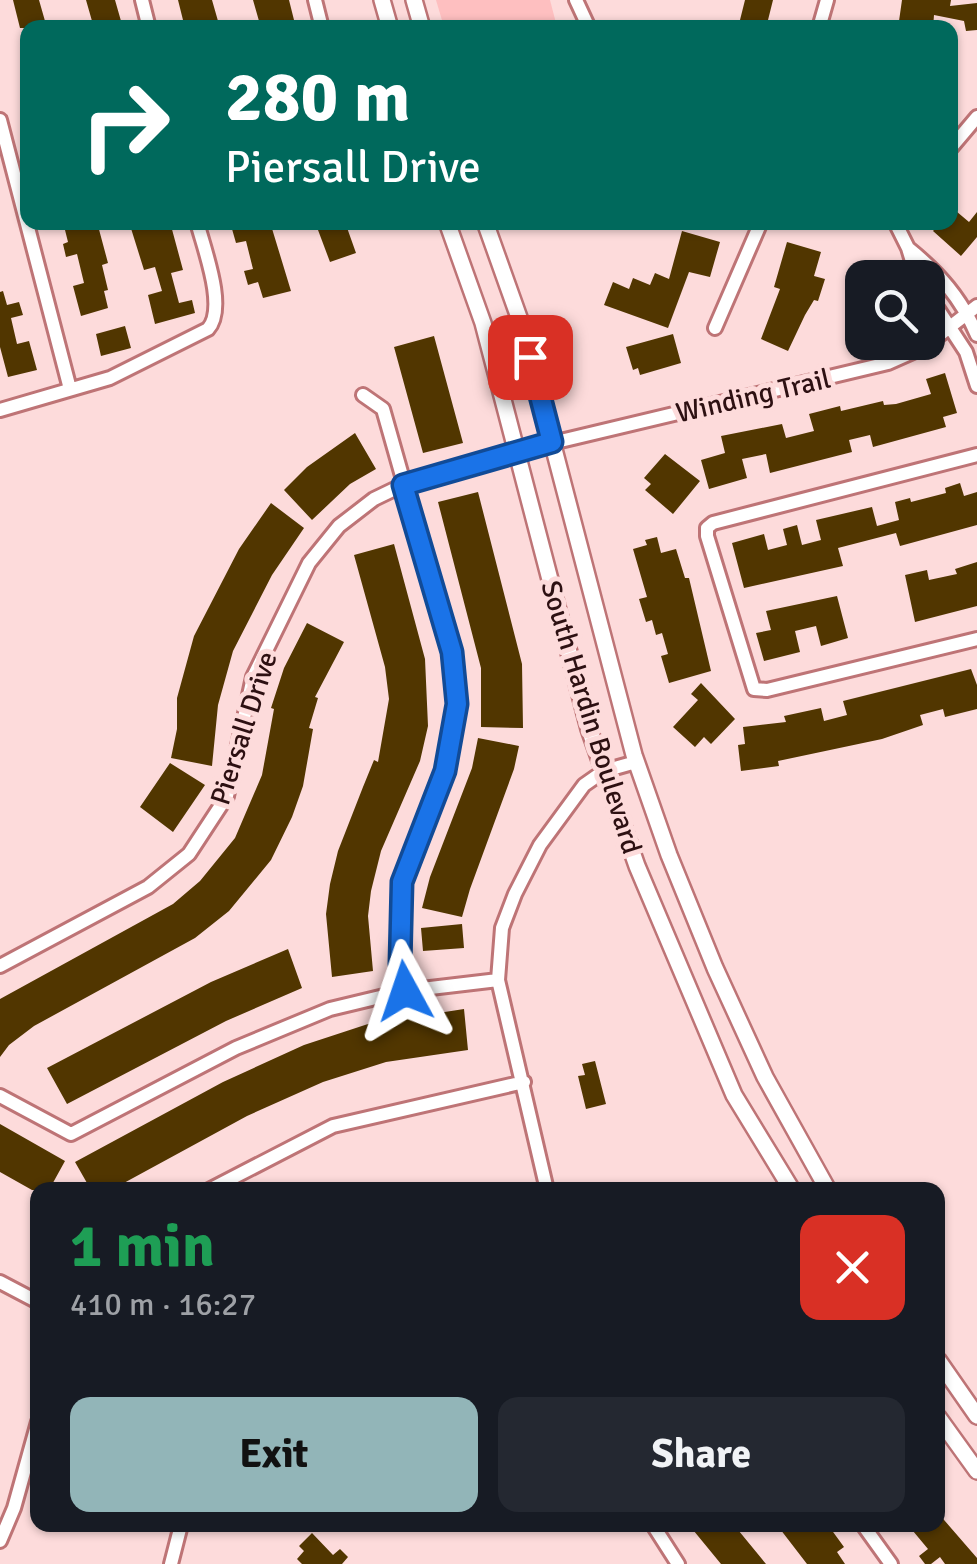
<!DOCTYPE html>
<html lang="en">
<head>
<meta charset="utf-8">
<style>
	:root { --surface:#171b24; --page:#242831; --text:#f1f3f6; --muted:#9ea1a6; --accent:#92b5b8 }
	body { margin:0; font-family:Signika,sans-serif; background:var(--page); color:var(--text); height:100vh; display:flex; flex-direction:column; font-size:38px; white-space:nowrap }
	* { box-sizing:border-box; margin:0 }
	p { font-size:32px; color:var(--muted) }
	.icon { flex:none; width:55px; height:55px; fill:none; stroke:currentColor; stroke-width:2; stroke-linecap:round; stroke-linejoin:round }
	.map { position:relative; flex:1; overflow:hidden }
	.side { position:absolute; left:30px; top:1182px; width:915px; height:350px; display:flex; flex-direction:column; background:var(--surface); border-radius:20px; box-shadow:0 2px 8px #0004 }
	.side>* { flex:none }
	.banner { position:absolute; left:20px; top:20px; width:938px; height:210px; border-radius:20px; box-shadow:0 2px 8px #0004; background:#00695c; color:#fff; overflow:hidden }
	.tools { position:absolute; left:845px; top:260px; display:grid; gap:20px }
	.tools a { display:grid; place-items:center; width:100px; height:100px; border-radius:20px; background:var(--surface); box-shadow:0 2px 8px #0004; font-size:50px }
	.pin { position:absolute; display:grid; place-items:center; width:85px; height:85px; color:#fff; margin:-42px; border-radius:20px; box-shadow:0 5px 15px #0006 }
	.me { position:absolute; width:110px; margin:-55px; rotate:355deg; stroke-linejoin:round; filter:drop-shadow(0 0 8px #0008) }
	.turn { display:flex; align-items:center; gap:35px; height:210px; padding:0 40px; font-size:45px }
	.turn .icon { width:130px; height:130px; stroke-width:2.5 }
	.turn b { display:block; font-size:70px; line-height:85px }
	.round { display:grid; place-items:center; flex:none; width:105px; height:105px; border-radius:20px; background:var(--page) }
	.summary { display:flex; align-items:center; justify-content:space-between; height:170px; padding:0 40px }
	h1 { font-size:60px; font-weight:800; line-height:75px; color:#1e9e55 }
	.cta { display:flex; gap:20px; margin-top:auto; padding:20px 40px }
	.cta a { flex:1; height:115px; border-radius:20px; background:var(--accent); color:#111; font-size:40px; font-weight:800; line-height:115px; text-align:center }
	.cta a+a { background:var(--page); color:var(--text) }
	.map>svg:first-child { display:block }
</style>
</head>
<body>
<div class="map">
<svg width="977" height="1564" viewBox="0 0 977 1564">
	<rect width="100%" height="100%" fill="#fddbdb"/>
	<!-- green -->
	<path fill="#febfc0" d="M 436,0 L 550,0 L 557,27 L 444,27 Z"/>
	<!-- building -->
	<path fill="#513600" d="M 13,0 L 39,0 L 47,28 L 20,28 Z
		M 86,0 L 115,0 L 123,28 L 94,28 Z
		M 178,0 L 212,0 L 220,28 L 185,28 Z
		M 253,0 L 289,0 L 296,28 L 261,28 Z
		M 745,0 L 773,0 L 766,28 L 738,28 Z
		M 902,0 L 951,0 L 950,6 L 977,3 L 977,30 L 966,31 L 964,21 L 934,15 L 933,28 L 898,28 Z
		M 950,206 L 969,222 L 977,212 L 977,237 L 961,256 L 933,231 L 941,222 L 950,222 Z
		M 63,222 L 97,222 L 108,263 L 102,265 L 108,290 L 104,291 L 108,308 L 81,316 L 73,286 L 84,283 L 77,254 L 66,257 L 63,244 L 68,242 Z
		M 129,222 L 170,222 L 183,270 L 171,273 L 179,303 L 192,300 L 195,313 L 155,324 L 148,295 L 162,291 L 155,267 L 144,270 Z
		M 258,222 L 270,222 L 291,291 L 263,298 L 258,282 L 248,285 L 244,271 L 253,269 L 246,241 L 236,243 L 232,229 Z
		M 315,222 L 345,222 L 356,253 L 330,262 Z
		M 682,231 L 720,242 L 710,277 L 689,272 L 668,328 L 604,305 L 613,282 L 629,289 L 633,278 L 650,285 L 655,273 L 669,279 Z
		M 787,242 L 821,252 L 814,276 L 825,279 L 818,301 L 814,300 L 805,315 L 788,351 L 761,339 L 780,289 L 774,287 Z
		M 3,291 L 7,305 L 19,302 L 23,315 L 11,318 L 17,344 L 29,341 L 37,370 L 8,377 L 0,347 L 0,292 Z
		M 125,326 L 131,348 L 101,356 L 96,334 Z
		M 673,334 L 681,363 L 640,375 L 638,368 L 633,370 L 626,347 Z
		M 434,336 L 463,443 L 423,453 L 394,347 Z
		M 945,373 L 957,413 L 943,417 L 946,427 L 873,447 L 870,435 L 849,440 L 852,452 L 770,473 L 766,454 L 742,459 L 747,478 L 709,489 L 701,460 L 725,453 L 721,436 L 782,424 L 786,438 L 814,431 L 809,414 L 840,406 L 841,411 L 883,401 L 884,405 L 896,404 L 931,394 L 926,379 Z
		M 355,433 L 376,469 L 350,484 L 312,520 L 284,490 L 307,467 Z
		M 665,454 L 700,481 L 673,514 L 645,490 L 651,484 L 644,478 Z
		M 960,483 L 964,496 L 977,492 L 977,525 L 900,546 L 896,533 L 838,548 L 843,566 L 744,588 L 732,543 L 764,534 L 768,550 L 787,545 L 783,529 L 797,525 L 802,545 L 821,540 L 816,520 L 872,507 L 877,526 L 899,520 L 895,502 L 910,498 L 911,502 L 946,493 L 945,488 Z
		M 478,492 L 522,664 L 523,728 L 481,727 L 481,668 L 438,502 Z
		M 271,503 L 304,528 L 272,575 L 233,651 L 218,705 L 212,766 L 171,758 L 177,729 L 177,698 L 194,636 L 239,549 Z
		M 657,537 L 661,553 L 676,549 L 685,578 L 689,578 L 711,671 L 669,683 L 661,656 L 668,654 L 662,633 L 656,635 L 652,620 L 646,622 L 639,599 L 647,597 L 633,549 L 647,545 L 645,540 Z
		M 394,544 L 425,659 L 428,726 L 420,761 L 381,851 L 371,891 L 368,916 L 373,971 L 332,977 L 326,914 L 330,884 L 338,851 L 363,787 L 374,760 L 378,762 L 389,699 L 385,667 L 354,555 Z
		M 977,562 L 977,606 L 915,622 L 905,575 L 927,570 L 929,580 L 957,574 L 955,569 Z
		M 837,596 L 848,638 L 821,646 L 816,626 L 795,631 L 800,652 L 764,661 L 756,633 L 771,630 L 766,611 Z
		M 307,623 L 344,642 L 315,697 L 318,698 L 309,728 L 313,729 L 303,786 L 292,817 L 271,860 L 229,911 L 195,938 L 34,1026 L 9,1045 L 0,1057 L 0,999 L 173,904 L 200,881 L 235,838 L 262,775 L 274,709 L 271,708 L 284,668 Z
		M 971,669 L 977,685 L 977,709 L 945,717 L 943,709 L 920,715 L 923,725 L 882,739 L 778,761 L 779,766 L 741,771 L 738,745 L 745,744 L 743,727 L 786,722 L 784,716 L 821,708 L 824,721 L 847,715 L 843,701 Z
		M 701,683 L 735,719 L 711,744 L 704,737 L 695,747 L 673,727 L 698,700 L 691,694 Z
		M 478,738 L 519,746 L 514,769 L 470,889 L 462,917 L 422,908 L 430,877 L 472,768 Z
		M 170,763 L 205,785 L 173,832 L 140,807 Z
		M 462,924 L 464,948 L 423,951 L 421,928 Z
		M 288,949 L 302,988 L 226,1021 L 67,1104 L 47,1068 L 211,982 Z
		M 464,1009 L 468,1050 L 386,1062 L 323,1082 L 247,1116 L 111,1190 L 91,1190 L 75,1162 L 223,1082 L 304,1045 L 368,1024 Z
		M 595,1061 L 606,1104 L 586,1109 L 578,1076 L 585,1075 L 582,1064 Z
		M 0,1124 L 65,1161 L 49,1190 L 32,1190 L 0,1172 Z
		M 938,1513 L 977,1558 L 977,1564 L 945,1564 L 940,1557 L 931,1564 L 925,1564 L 919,1556 L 928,1549 L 908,1525 L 938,1525 Z
		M 689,1525 L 734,1525 L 766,1564 L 721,1564 Z
		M 777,1525 L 828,1525 L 844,1547 L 837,1552 L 845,1564 L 807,1564 Z
		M 312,1533 L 333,1555 L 340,1549 L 348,1557 L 342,1564 L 302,1564 L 297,1559 L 304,1551 L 299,1546 Z"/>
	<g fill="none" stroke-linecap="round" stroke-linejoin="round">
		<defs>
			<path id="minor" d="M 142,0 L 149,28
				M 315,0 L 322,28
				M 576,0 L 589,28
				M 819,28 L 827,0
				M 0,120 L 70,389
				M 950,149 L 977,117
				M 895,222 L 908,248 L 917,278
				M 908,248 C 939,273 961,298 977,335
				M 928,294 L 966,352 L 977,386
				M 715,328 L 761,222
				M 363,395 L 383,409 L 452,652 L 457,703 L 445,771 L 402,882 L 400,964 L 405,991
				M 0,410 L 110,378 L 208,329 C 227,308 204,249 197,222
				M 977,455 L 713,523 L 707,528 L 707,536 L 754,689 L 767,690 L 977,639
				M 0,966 L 148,887 L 189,854 L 227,796 L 253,677 L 309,563 L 339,526 L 374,499 L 403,485 L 552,443 L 888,363 L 924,347 L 977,306
				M 0,1096 L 71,1134 L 236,1048 L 330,1009 L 405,991 L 498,980
				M 209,1190 L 333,1126 L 524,1082
				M 547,1190 L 498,980 L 502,928 L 515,894 L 540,845 L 584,785 L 604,771 L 636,762
				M 0,1282 L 38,1302
				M 653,1525 L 678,1564
				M 863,1525 L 891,1564
				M 0,1541 L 14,1508 L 38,1422
				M 171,1564 L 181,1525"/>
			<path id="major" d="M 382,0 L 390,28
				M 414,0 L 422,28
				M 447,222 L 483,323 L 589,729 L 637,866 L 734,1095 L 792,1190
				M 485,222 L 521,323 L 634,755 L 669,855 L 715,968 L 765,1077 L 828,1190
				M 938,1360 L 977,1416
				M 938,1417 L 977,1471"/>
		</defs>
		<!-- minor casing -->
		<use href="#minor" stroke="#be7476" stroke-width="18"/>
		<!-- major casing -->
		<use href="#major" stroke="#be7476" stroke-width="20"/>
		<!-- minor -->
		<use href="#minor" stroke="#fff" stroke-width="12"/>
		<!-- major -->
		<use href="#major" stroke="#fff" stroke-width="15"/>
	</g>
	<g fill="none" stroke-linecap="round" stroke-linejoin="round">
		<defs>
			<path id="route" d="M 405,991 L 400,964 L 402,882 L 445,771 L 457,704 L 452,652 L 403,485 L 552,442 L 530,357"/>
		</defs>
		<!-- route casing -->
		<use href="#route" stroke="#114b97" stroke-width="25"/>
		<!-- route -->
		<use href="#route" stroke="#1a73e8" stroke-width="18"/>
	</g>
	<g text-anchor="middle" stroke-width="10" stroke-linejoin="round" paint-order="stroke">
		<!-- street labels -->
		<g font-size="28" fill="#2d1012" stroke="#fddbdb">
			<text transform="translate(753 395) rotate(-13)" y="10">Winding Trail</text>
			<text transform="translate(592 717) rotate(73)" y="10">South Hardin Boulevard</text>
			<text transform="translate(243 728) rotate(-72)" y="10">Piersall Drive</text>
		</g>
	</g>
</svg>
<div class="tools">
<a><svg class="icon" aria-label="search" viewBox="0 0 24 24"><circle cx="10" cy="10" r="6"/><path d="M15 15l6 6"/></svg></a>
</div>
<div class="pin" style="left:530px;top:357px;background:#d93025"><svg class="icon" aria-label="arrive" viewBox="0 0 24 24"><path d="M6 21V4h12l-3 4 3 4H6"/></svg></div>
<svg class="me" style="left:405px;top:991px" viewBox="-20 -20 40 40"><path d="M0-17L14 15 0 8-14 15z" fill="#1a73e8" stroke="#fff" stroke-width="4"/></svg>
<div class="banner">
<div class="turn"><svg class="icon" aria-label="right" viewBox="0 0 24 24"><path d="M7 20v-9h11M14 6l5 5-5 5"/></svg><div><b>280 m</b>Piersall Drive</div></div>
</div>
<section class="side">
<div class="summary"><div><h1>1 min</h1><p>410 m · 16:27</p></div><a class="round" style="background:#d93025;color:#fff"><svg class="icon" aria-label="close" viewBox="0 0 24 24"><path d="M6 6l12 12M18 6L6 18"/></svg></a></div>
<div class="cta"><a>Exit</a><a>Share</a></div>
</section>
</div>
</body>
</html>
